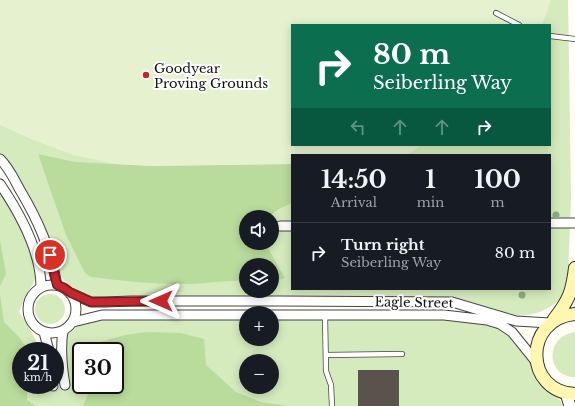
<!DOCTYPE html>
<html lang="en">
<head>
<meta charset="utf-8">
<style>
	:root { --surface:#171b24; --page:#242831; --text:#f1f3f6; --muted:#9ea1a6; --line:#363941 }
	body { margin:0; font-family:"Libre Baskerville",serif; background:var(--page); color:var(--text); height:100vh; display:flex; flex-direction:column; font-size:15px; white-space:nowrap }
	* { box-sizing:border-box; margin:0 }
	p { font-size:13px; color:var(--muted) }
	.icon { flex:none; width:22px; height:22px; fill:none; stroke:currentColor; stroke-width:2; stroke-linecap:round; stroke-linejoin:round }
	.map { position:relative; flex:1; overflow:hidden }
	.drawer { position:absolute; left:291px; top:154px; width:260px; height:136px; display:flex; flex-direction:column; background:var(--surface); border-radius:0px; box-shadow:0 2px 10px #0003 }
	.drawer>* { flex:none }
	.banner { position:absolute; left:291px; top:24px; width:260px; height:122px; border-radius:0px; box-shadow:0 2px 10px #0003; background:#0b6e4f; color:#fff; overflow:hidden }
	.tools { position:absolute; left:239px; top:210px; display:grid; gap:8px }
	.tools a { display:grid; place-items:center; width:40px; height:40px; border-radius:50%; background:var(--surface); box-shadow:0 2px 10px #0003; font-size:20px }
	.speed { position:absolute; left:12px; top:342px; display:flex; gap:8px; font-size:20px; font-weight:700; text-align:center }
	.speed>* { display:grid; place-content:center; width:52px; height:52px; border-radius:50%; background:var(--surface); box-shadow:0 2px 10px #0003; line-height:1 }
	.speed small { font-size:10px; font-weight:400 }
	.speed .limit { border:2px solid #111; border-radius:6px; background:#fff; color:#111 }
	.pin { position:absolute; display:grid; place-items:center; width:34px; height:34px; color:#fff; margin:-17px; border:2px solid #fff; border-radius:50%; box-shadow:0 1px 4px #0007 }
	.me { position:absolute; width:44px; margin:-22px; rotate:270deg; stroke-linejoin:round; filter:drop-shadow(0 0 3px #0008) }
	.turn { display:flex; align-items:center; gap:14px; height:84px; padding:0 16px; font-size:18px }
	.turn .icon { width:52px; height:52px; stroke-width:2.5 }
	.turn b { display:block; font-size:28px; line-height:34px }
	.lanes { display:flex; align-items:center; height:38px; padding:0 16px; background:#0003; justify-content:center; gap:20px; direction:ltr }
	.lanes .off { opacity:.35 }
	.eta { display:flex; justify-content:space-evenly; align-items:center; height:68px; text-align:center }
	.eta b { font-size:24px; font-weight:800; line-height:28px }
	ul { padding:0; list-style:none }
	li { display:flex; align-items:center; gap:12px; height:60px; padding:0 16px; border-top:1px solid var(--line) }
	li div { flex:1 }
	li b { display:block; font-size:15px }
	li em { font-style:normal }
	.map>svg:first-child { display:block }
</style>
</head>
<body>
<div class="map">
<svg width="575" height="406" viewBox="0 0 575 406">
	<rect width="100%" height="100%" fill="#fffdf5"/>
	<!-- green -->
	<path fill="#d5ebbd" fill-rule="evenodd" d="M 0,0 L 568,0 L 571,198 L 568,276 C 565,294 564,299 548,308 C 518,326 480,307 450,298 L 90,300 L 74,292 L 58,273 L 47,233 L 36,208 L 18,177 L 0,154 ZM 292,25 L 550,25 L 550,145 L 292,145 ZM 292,155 L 550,155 L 550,289 L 292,289 ZM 246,217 L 272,217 L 272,243 L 246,243 ZM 246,265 L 272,265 L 272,291 L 246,291 Z
		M 0,193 C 12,210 41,258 35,279 C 34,283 31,287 29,290 C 25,297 22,305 19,312 L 29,327 L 41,351 L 21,351 L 21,385 L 47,385 L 48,390 L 70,384 L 64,347 L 70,329 L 96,319 L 246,319 L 246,339 L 272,339 L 272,319 L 441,319 L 493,325 L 510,333 L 520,344 L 532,366 L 536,378 L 561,401 L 563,406 L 0,406 ZM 81,351 L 115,351 L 115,385 L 81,385 ZM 246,361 L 272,361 L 272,387 L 246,387 Z
		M35 309a15 15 0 1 1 30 0a15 15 0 1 1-30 0Z
		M 575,332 L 575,377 C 545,376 545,336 575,332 Z"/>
	<!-- forest -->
	<path fill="#b9dc9c" d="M 38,154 L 75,162 L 152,166 L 292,164 L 292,203 L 277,210 L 269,217 L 246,217 L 246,243 L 265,243 L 285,278 L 272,282 L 272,265 L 246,265 L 246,281 C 228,280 211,283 193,284 C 159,285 125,281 91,277 L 85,273 L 66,235 Z
		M 0,240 L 6,274 L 0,286 Z
		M 0,294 L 4,322 L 19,337 L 29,351 L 21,351 L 21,385 L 27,385 L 27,400 L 36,406 L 0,406 Z
		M 147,332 L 181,333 L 204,339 L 206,365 L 236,392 L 261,402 L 289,406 L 83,406 L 92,385 L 115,385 L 115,351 L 92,351 L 93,344 L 125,335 Z"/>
	<!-- pitch -->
	<path fill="#e6f2cf" d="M 0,0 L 551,0 L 542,25 L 292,25 L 292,145 L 421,145 L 410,153 L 402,155 L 292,155 L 292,164 L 152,166 L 115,164 L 73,155 L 31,139 L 0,125 Z"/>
	<!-- building -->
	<path fill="#5a524d" d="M 358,370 L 399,370 L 399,406 L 358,406 Z"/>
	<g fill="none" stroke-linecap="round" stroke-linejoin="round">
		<defs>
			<path id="service" d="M 496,13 L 519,25
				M 550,36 L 575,39
				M 325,315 L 326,371 L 331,385 L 332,406
				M 326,355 L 402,354"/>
			<path id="minor" d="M 0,159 C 9,168 14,179 20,190 C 39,222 50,248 57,285
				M 0,184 C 19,212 41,252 41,287
				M 550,223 L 575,223
				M 280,226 L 292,226
				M28 309a24 24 0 1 1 48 0a24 24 0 1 1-48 0Z
				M 71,293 L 91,302 L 105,302 L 131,301 L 279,301 L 452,302 L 516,321 L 550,323
				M 272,315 L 444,315 L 487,320 L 500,324 L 512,332 L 537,363
				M 73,322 L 102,315 L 246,315
				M 63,331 C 60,349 62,367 65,385
				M 44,332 L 49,351
				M 52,385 L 53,386"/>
			<path id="tertiary" d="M 566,393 L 570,406"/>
			<path id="secondary" d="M 575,314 C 523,319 524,392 575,394
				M 554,319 C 569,300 572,292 575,268"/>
		</defs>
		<!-- service casing -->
		<use href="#service" stroke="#444" stroke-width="6"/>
		<!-- minor casing -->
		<use href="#minor" stroke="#444" stroke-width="11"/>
		<!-- tertiary casing -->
		<use href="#tertiary" stroke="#444" stroke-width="13"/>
		<!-- secondary casing -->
		<use href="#secondary" stroke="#333" stroke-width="14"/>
		<!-- service -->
		<use href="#service" stroke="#fff" stroke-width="4.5"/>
		<!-- minor -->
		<use href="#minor" stroke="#fff" stroke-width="9"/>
		<!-- tertiary -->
		<use href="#tertiary" stroke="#fff" stroke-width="11"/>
		<!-- secondary -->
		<use href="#secondary" stroke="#fff6b0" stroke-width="12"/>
	</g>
	<!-- trees -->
	<g fill="#8dad7f">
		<circle cx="556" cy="215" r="3.5"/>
		<circle cx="522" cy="295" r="3.5"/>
	</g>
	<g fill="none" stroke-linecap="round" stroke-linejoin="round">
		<defs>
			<path id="route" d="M 50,255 L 57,285 L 64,288 L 71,293 L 91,302 L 161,301"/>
		</defs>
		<!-- route casing -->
		<use href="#route" stroke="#7f191e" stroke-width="10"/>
		<!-- route -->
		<use href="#route" stroke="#c4262e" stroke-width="7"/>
	</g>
	<!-- markers -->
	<circle fill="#c4262e" stroke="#fff" stroke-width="1.5" cx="146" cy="75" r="4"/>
	<g text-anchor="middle" stroke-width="4" stroke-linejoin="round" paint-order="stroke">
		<!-- poi labels -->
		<g font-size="13" fill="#111" stroke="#fff" text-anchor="start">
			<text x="154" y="73">Goodyear<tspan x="154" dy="15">Proving Grounds</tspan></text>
		</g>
		<!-- street labels -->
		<g font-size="13" fill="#111" stroke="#fff">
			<text transform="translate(414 302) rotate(1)" y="5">Eagle Street</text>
		</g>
	</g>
</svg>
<div class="tools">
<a><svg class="icon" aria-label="sound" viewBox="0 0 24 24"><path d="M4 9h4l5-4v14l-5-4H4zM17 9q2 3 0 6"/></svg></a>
<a><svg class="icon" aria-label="layers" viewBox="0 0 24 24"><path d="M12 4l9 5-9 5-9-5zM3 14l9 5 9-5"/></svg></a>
<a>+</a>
<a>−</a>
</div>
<div class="speed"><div>21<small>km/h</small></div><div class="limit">30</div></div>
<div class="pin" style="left:50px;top:255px;background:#d93025"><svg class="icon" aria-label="arrive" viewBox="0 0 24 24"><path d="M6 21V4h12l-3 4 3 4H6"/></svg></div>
<svg class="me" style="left:161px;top:301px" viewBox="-20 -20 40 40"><path d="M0-17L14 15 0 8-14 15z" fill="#c4262e" stroke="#fff" stroke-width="4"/></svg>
<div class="banner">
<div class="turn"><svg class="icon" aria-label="right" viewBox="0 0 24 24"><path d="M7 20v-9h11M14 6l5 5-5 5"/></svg><div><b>80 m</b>Seiberling Way</div></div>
<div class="lanes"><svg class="icon off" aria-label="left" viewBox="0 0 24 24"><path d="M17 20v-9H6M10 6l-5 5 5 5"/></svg><svg class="icon off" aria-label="ahead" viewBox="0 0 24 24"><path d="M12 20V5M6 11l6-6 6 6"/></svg><svg class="icon off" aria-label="ahead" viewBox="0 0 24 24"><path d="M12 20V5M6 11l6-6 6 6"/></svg><svg class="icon" aria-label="right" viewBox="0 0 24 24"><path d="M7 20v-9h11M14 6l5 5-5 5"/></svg></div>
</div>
<section class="drawer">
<div class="eta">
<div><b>14:50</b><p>Arrival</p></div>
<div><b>1</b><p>min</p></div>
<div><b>100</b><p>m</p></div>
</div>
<ul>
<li><svg class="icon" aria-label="right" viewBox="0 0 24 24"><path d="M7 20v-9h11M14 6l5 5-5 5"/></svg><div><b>Turn right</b><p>Seiberling Way</p></div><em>80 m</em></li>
</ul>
</section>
</div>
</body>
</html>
